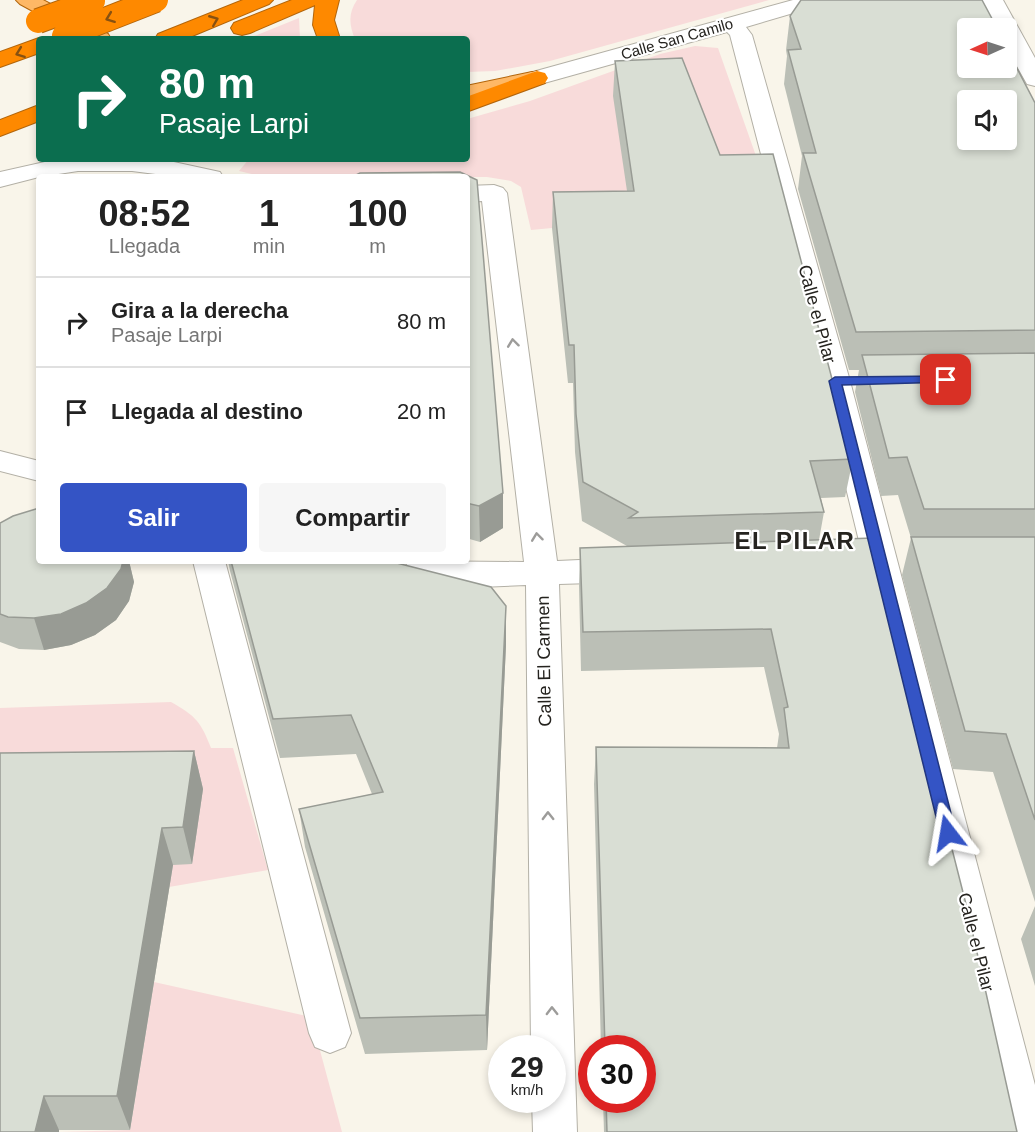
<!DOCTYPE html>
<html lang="es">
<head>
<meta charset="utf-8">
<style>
	:root { --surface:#fff; --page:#f6f6f6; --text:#222; --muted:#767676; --line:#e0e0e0; --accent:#3454c5 }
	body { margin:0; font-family:Helvetica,sans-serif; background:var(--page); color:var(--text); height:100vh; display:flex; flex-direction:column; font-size:22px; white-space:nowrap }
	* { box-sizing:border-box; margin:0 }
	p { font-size:20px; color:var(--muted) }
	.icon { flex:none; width:33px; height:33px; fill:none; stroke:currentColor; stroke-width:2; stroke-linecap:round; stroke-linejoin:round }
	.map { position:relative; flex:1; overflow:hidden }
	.details { position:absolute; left:36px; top:174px; width:434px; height:390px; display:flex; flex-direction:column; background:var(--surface); border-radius:6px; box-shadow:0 3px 9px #0003 }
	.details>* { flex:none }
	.guide { position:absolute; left:36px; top:36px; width:434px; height:126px; border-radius:6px; box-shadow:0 3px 9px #0003; background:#0b6e4f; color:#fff; overflow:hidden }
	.needle { width:39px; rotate:267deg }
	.buttons { position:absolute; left:957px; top:18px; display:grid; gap:12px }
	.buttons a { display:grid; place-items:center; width:60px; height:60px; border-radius:6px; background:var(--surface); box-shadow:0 3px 9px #0003; font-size:30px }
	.speed { position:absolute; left:488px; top:1035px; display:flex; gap:12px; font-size:30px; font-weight:700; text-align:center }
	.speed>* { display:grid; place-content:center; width:78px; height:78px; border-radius:50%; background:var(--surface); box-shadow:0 3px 9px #0003; line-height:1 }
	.speed small { font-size:15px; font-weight:400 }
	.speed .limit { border:9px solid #d22; background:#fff; color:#111 }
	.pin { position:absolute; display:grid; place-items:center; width:51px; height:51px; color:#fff; margin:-26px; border-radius:12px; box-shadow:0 3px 9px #0006 }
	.me { position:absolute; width:66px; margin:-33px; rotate:346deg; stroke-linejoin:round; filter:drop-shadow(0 0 4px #0008) }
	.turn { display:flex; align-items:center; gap:21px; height:126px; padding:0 24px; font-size:27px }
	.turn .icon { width:78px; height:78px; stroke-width:2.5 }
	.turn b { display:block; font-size:42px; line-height:51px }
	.eta { display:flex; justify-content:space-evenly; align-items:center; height:102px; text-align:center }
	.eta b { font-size:36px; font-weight:600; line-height:42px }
	.cta { display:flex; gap:12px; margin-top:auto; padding:12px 24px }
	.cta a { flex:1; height:69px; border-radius:6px; background:var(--accent); color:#fff; font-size:24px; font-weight:600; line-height:69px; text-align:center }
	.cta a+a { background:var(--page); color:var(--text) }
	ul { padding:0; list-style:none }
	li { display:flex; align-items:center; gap:18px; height:90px; padding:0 24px; border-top:2px solid var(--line) }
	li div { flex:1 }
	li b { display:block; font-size:22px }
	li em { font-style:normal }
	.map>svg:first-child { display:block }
</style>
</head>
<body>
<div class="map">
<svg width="1035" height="1132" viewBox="0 0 1035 1132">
	<rect width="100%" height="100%" fill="#f9f5ea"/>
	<!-- green -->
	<path fill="#f8dbda" d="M 357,0 L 769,0 L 550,61 L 495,71 L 467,72 L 466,39 L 355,39 C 349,25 348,13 357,0 Z
		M 299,18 L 300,39 L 247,39 Z
		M 695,46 L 718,48 L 768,190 L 552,228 L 531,230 L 521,187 L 511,181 L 487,177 L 265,177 L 239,171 L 249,159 L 466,159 L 467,119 L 530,101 L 660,54 Z
		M 171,702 C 196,716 201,722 211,748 L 233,748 L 268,870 L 169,887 L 173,865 L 0,791 L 0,708 Z
		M 154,982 L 311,1017 L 342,1132 L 59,1132 L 130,1130 Z"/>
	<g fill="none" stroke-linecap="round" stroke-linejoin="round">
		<defs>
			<path id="minor" d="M 793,0 L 828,0 L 824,4 L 746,27 L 752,35 L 850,381 L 1035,1085 L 1035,1132 L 1003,1132 L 820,381 L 730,35 L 727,32 L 537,85 L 529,83 L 526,78 L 529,73 Z
				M 981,0 L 1003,0 L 1035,58 L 1035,86 L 1027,84 L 1006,47 L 1006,28 L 997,28 Z
				M 58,159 L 160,159 L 220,172 L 223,177 L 179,177 L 132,171 L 78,171 L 39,177 L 0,187 L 0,172 Z
				M 494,185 L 503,188 L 507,193 L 557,561 L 625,558 L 637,562 L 642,570 L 637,578 L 625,582 L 559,584 L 577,1132 L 533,1132 L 532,1100 L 552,1100 L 552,1048 L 531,1048 L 526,585 L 480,587 L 409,569 L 405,561 L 524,562 L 482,201 L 466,202 L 466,186 Z
				M 0,451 L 39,461 L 39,481 L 0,471 Z
				M 193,561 L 225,561 L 351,1033 L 345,1047 L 330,1053 L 315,1047 L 309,1033 Z"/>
			<path id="major" d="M 16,0 L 43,0 L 108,34 L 111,39 L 84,39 L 20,4 Z
				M 532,72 L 540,74 L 543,79 L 540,84 L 466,100 L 466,86 Z"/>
			<path id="highway" d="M 243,0 L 273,0 L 269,4 L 185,39 L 155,39 L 158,34 Z
				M 292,0 L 339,0 L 334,20 L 340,39 L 318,39 L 313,25 L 315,5 L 250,33 L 242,35 L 234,33 L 231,28 L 234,23 Z
				M 39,38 L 41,39 L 39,39 L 39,53 L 0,67 L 0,52 Z
				M 537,71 L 545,73 L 548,78 L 545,83 L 466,112 L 466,97 Z
				M 39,105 L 39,121 L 0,136 L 0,120 Z"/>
		</defs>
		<!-- minor casing -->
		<use href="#minor" stroke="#b3b0a6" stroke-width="2"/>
		<!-- major casing -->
		<use href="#major" stroke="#b2650b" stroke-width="2"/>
		<!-- highway casing -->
		<use href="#highway" stroke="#b2650b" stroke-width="2"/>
		<!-- minor -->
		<use href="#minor" fill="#fff" fill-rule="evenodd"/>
		<!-- major -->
		<use href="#major" fill="#feb866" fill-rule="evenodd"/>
		<!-- highway -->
		<use href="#highway" fill="#fe8900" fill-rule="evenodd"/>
		<defs>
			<path id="highway-bridge" d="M 38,21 L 93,1
				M 64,36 L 156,0"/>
		</defs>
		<!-- highway-bridge casing -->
		<use href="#highway-bridge" stroke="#b2650b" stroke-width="26" stroke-linecap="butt"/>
		<!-- highway-bridge -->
		<use href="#highway-bridge" stroke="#fe8900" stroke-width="24"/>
	</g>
	<!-- wall -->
	<path fill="#bbbfb6" d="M 790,16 L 1035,103 L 1035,902 L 993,772 L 953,769 L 902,575 L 911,538 L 898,495 L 881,496 L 855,392 L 859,370 L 849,370 L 798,189 L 802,156 L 784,84 L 787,56 L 786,50 Z
		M 615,61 L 720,155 L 853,459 L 845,497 L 821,498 L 824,512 L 819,540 L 1017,1132 L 604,1132 L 603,1100 L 642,1100 L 642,1048 L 601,1048 L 594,784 L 596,747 L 777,748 L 779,734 L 764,667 L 581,671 L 579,586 L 580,548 L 627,546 L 582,521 L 575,452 L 573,383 L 568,383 L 552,228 L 553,192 L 627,191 L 613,96 Z
		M 466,177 L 503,493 L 503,528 L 480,542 L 466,538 Z
		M 0,523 L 39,561 L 129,561 L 134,582 L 129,601 L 116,620 L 95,635 L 71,645 L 44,650 L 19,649 L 0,642 Z
		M 228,561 L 389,561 L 506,645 L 487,1050 L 365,1054 L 305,847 L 299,809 L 372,794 L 356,754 L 280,758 L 230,571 Z
		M 194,751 L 203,789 L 192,864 L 173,865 L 130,1130 L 59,1130 L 0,1132 Z
		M 1035,906 L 1035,986 L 1021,939 Z"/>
	<!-- shaded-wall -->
	<path fill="#989b94" d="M 503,493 L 503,528 L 480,542 L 479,506 Z
		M 123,561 L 129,561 L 134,582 L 129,601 L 116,620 L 95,635 L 71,645 L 44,650 L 34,618 Z
		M 506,606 L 506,645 L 487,1050 L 486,1015 Z
		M 194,751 L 203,789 L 192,864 L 183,827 Z
		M 162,828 L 173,865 L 130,1130 L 117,1096 Z
		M 44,1096 L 59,1130 L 59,1132 L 35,1132 Z"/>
	<!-- building -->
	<path fill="#d9ded4" stroke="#989b94" stroke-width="1.5" fill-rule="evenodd" d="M 801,0 L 982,0 L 997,28 L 968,28 L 968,68 L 1006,68 L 1006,47 L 1035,103 L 1035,330 L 856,332 L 803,153 L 816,153 L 788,50 L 801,49 L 790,16 ZM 968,100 L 1006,100 L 1006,140 L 968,140 Z
		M 682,58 L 720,155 L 773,154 L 853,459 L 810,461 L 824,512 L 629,518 L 638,512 L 583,482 L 576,414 L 574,345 L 569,345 L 553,192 L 634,191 L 615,61 Z
		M 460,172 L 477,180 L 503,493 L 479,506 L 466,503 L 466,177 L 352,177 L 360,173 Z
		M 1035,353 L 1035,509 L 924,509 L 907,457 L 889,458 L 862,355 Z
		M 39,508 L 39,561 L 123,561 L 121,569 L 107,588 L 86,603 L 61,614 L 34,618 L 8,617 L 0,614 L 0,523 L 13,516 Z
		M 911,537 L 1035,537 L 1035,820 L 1006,734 L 965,731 Z
		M 873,538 L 968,912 L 1017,1132 L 607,1132 L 606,1100 L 642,1100 L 642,1048 L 605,1048 L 596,747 L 789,748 L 784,708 L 788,707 L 771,629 L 583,632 L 580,548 Z
		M 231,561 L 389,561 L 491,587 L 506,606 L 486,1015 L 360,1018 L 299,809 L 383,792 L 351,715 L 273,719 Z
		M 194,751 L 183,827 L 162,828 L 117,1096 L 44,1096 L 35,1132 L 0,1132 L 0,753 Z"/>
	<!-- one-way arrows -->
	<defs><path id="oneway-chevron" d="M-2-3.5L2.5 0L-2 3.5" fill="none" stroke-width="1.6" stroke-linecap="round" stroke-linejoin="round" transform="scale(1.5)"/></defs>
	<g stroke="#875111">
		<use href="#oneway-chevron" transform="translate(110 18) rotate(159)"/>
		<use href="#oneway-chevron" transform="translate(214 20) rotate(-22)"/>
		<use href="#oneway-chevron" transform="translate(20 53) rotate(159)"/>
	</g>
	<g stroke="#9d9c9a">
		<use href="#oneway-chevron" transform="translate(513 343) rotate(-97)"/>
		<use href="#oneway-chevron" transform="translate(537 537) rotate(-97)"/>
		<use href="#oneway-chevron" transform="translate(548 816) rotate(-91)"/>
		<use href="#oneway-chevron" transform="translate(552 1011) rotate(-91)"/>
	</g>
	<!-- route -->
	<path fill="#3454c5" stroke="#223780" stroke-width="1.5" d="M 946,376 L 950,377 L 950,382 L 842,385 L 956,833 L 954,838 L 948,840 L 943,838 L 940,833 L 829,381 L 835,377 Z"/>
	<g text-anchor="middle" stroke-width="4.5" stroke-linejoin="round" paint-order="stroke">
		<!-- far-street labels -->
		<g font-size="15" fill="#25231f" stroke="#fff">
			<text transform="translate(677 39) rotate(-16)" y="5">Calle San Camilo</text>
		</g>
		<!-- street labels -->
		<g font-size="18" fill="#25231f" stroke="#fff">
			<text transform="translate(817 314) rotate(75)" y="6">Calle el Pilar</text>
			<text transform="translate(544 661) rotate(-91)" y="6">Calle El Carmen</text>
			<text transform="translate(976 942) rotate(76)" y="6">Calle el Pilar</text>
		</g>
		<!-- district labels -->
		<g font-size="24" font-weight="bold" letter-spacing="1.5" fill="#25231f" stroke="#fff">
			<text x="795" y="549">EL PILAR</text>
		</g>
	</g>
</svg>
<div class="buttons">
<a><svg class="needle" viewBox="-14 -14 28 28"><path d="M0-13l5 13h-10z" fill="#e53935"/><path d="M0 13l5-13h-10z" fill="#767676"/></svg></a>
<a><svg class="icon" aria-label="sound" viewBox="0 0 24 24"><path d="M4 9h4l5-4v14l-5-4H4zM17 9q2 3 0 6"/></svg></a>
</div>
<div class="speed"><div>29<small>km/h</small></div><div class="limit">30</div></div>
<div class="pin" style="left:946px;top:380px;background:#d93025"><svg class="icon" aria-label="arrive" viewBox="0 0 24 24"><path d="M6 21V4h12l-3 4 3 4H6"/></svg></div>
<svg class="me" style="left:948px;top:833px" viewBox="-20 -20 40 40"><path d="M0-17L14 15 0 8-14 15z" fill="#3454c5" stroke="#fff" stroke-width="4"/></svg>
<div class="guide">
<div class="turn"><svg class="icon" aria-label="right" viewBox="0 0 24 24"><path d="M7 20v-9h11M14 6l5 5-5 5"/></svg><div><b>80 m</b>Pasaje Larpi</div></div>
</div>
<section class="details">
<div class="eta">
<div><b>08:52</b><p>Llegada</p></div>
<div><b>1</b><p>min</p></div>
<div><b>100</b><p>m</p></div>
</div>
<ul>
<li><svg class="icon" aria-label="right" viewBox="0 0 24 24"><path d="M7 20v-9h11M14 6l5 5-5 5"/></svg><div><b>Gira a la derecha</b><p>Pasaje Larpi</p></div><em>80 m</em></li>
<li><svg class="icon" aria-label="arrive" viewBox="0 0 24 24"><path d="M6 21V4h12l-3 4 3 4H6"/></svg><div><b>Llegada al destino</b></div><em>20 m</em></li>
</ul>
<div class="cta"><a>Salir</a><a>Compartir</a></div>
</section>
</div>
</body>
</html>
